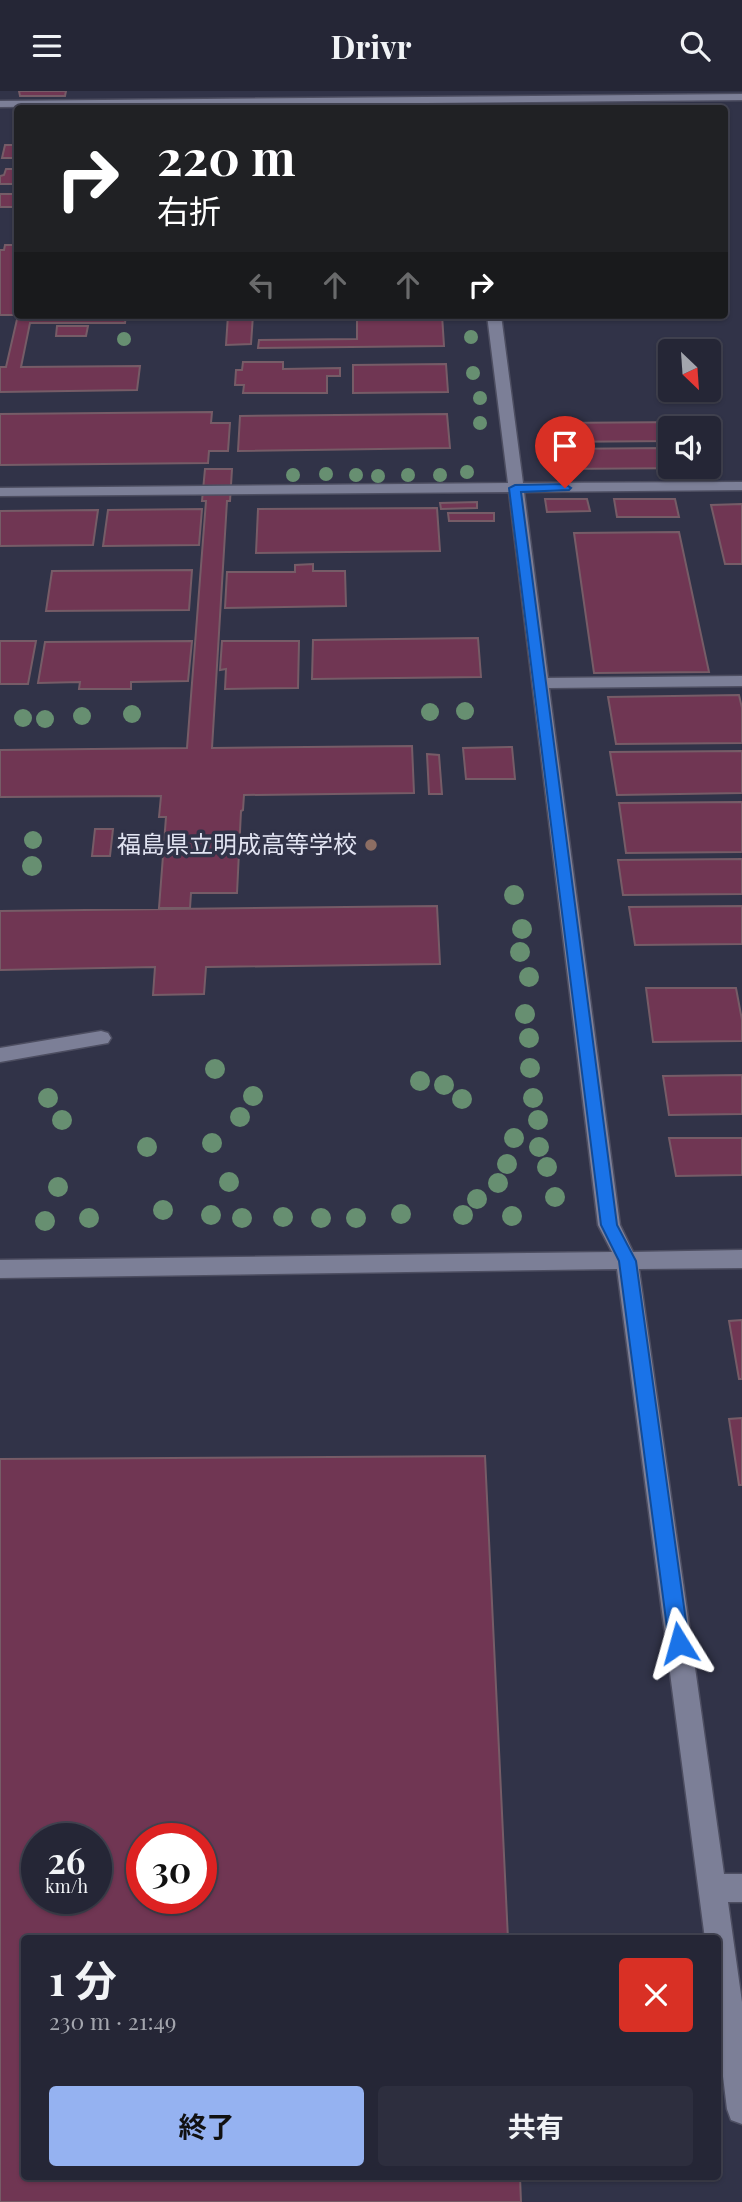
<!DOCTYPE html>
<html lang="ja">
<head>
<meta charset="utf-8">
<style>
	:root { --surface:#252636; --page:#2d2e3e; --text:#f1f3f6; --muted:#a3a5ad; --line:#424351; --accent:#95b2f1 }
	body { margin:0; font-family:"Playfair Display","Noto Sans JP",serif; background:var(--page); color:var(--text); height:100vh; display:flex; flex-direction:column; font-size:26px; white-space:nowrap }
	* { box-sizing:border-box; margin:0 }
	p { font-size:23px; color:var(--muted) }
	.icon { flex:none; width:38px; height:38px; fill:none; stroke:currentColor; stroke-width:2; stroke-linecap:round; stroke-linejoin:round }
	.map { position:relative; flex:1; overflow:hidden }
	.side { position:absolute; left:21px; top:1844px; width:700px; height:245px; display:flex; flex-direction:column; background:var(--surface); border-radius:7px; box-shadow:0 2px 5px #0004,0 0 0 2px var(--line) }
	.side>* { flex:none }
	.top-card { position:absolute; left:14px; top:14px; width:714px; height:214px; border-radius:7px; box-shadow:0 2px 5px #0004,0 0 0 2px var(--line); background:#202124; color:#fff; overflow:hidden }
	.needle { width:46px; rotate:155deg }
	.fabs { position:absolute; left:658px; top:248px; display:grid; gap:14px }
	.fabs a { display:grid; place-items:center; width:63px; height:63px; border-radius:7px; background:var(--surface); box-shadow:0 2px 5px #0004,0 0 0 2px var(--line); font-size:35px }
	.speed { position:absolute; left:21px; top:1732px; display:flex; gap:14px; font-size:35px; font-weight:700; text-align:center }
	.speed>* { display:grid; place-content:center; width:91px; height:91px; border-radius:50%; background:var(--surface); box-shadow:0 2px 5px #0004,0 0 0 2px var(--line); line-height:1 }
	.speed small { font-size:18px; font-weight:400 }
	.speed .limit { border:10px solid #d22; background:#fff; color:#111 }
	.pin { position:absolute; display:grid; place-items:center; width:60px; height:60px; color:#fff; margin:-72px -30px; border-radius:50% 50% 50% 0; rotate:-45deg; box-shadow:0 0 7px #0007 }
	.pin .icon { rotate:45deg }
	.me { position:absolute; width:77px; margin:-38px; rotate:352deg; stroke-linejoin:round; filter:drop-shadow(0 0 5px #0008) }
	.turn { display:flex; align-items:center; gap:24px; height:147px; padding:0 28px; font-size:32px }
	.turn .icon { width:91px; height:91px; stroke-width:2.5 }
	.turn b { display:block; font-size:49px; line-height:60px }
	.lanes { display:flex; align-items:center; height:66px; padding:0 28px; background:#0003; justify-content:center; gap:35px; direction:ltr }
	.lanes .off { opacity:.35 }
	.round { display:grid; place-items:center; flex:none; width:74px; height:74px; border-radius:7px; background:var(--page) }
	.headline { display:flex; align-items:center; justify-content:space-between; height:119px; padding:0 28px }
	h1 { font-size:42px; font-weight:700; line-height:52px }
	.action { display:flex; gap:14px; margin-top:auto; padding:14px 28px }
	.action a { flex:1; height:80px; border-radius:7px; background:var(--accent); color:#111; font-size:28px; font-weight:700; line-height:80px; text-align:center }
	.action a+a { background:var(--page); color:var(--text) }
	header { display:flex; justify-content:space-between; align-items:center; height:91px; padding:0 28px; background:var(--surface); font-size:32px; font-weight:700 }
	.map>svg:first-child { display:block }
</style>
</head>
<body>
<header><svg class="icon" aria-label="menu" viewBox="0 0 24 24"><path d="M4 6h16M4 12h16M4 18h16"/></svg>Drivr<svg class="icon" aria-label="search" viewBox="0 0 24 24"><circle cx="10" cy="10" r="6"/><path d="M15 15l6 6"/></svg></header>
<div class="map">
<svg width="742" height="2111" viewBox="0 0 742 2111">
	<rect width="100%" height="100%" fill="#313348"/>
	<!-- building -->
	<path fill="#703653" stroke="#765c67" stroke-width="2" fill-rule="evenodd" d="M 19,0 L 66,0 L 65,5 L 20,5 Z
		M 5,54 L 18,54 L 18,67 L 2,67 Z
		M 6,78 L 18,78 L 18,93 L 0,93 L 0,85 L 4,84 Z
		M 0,103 L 18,103 L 18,116 L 0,116 Z
		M 5,154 L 18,154 L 18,224 L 126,224 L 125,232 L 30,232 L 21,276 L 140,275 L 137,299 L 0,301 L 0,276 L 6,276 L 18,224 L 0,224 L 0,159 L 4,159 Z
		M 228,224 L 253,224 L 251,253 L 226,254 Z
		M 357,224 L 442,224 L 444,255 L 258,257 L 259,249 L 357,248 Z
		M 57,235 L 88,235 L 86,245 L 56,245 Z
		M 243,271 L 283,271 L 283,278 L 340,277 L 340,285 L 327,285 L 327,302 L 243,302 L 244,294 L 235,294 L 236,279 L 242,279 Z
		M 446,273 L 448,301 L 353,302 L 353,274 Z
		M 212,321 L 211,332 L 230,332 L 228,360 L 209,360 L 208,372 L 0,374 L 0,323 Z
		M 447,323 L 450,357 L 238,360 L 240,325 Z
		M 690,331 L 692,338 L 670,338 L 670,350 L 550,351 L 548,332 Z
		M 670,357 L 670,376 L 701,377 L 552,378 L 549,358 Z
		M 205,378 L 232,378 L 230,410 L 227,410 L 212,657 L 412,655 L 414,702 L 244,704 L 243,719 L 241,720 L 237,802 L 191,802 L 190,817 L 159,817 L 166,726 L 159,726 L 161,705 L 0,706 L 0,659 L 187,657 L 206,410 L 202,410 Z
		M 545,408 L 587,408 L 590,420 L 547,421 Z
		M 614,408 L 675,408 L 679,426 L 617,426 Z
		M 477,411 L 477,417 L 441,418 L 440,412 Z
		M 742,413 L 742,473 L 725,473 L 711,414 Z
		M 437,417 L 440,460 L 256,462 L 258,418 Z
		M 202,418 L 199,454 L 103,455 L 108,419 Z
		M 98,419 L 93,454 L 0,455 L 0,420 Z
		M 448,422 L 494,422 L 494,430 L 449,430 Z
		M 679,441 L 709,581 L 594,582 L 574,442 Z
		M 313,473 L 313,480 L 345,480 L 346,515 L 225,517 L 227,481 L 295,481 L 295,474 Z
		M 192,479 L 189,519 L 46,520 L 52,480 Z
		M 478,547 L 481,586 L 312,588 L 313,549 Z
		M 0,550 L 36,550 L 28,593 L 0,593 Z
		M 192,550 L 188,590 L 131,591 L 131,598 L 79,598 L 80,591 L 38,592 L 45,551 Z
		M 222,550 L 299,550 L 298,597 L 225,598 L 226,578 L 220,579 Z
		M 739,604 L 742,617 L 742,652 L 616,653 L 608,606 Z
		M 512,656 L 515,688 L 466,688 L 463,657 Z
		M 742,660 L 742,702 L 617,704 L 610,661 Z
		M 427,663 L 439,664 L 442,703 L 429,703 Z
		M 742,711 L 742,761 L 626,762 L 619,712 Z
		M 95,738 L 113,738 L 110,765 L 92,765 Z
		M 742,768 L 742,803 L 623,804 L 618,769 Z
		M 437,815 L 440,873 L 206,876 L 204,903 L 153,904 L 155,876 L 0,879 L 0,820 Z
		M 742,815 L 742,853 L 635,854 L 629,816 Z
		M 646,897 L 736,897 L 742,929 L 742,950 L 653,951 Z
		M 742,984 L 742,1023 L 669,1024 L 663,985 Z
		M 669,1047 L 742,1047 L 742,1084 L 676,1085 Z
		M 742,1229 L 742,1288 L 739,1288 L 729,1230 Z
		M 742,1327 L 742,1394 L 739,1394 L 729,1328 Z
		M 485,1365 L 508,1848 L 24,1848 L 24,2086 L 520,2086 L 521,2111 L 0,2111 L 0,1368 ZM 37,1748 L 96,1748 L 96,1808 L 37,1808 ZM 142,1748 L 201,1748 L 201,1808 L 142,1808 Z"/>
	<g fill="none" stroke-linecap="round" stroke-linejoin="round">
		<defs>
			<path id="minor" d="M 742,3 L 742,9 L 0,16 L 0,10 Z
				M 487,224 L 501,224 L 523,392 L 742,391 L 742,399 L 524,401 L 548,587 L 742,585 L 742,595 L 549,597 L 620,1134 L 633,1161 L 742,1159 L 742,1177 L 639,1178 L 724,1783 L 742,1783 L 742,1811 L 728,1811 L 742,1911 L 742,2033 L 731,2029 L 727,2018 L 718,1945 L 718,1848 L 705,1848 L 617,1178 L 0,1187 L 0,1169 L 612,1161 L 598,1134 L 509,401 L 0,405 L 0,397 L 508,392 Z
				M 101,940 L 108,942 L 111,947 L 108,952 L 0,971 L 0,957 Z"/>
		</defs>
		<!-- minor casing -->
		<use href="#minor" stroke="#4d4e61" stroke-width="3"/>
		<!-- minor -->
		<use href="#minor" fill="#7c7f97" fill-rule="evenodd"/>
	</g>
	<!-- trees -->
	<g fill="#678f71">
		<circle cx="471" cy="246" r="7"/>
		<circle cx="124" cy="248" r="7"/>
		<circle cx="473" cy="282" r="7"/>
		<circle cx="480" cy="307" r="7"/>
		<circle cx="480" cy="332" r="7"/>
		<circle cx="467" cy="381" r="7"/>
		<circle cx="326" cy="383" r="7"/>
		<circle cx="293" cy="384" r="7"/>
		<circle cx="356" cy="384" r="7"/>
		<circle cx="408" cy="384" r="7"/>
		<circle cx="440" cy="384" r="7"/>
		<circle cx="378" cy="385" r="7"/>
		<circle cx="465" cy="620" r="9"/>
		<circle cx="430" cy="621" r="9"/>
		<circle cx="132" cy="623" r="9"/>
		<circle cx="82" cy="625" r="9"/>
		<circle cx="23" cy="627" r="9"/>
		<circle cx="45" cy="628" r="9"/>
		<circle cx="33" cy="749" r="9"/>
		<circle cx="32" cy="775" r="10"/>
		<circle cx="514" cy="804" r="10"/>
		<circle cx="522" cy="838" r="10"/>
		<circle cx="520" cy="861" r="10"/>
		<circle cx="529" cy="886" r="10"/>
		<circle cx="525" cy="923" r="10"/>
		<circle cx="529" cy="947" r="10"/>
		<circle cx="530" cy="977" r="10"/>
		<circle cx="215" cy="978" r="10"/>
		<circle cx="420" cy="990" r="10"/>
		<circle cx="444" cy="994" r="10"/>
		<circle cx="253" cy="1005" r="10"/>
		<circle cx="48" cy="1007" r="10"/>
		<circle cx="533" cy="1007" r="10"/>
		<circle cx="462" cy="1008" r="10"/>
		<circle cx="240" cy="1026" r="10"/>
		<circle cx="62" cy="1029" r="10"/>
		<circle cx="538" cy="1029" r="10"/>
		<circle cx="514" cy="1047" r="10"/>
		<circle cx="212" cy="1052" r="10"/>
		<circle cx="147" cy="1056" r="10"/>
		<circle cx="539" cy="1056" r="10"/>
		<circle cx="507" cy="1073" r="10"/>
		<circle cx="547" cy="1076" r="10"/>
		<circle cx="229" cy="1091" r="10"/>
		<circle cx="498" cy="1092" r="10"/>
		<circle cx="58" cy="1096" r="10"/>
		<circle cx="555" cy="1106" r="10"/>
		<circle cx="477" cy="1108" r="10"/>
		<circle cx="163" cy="1119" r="10"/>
		<circle cx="401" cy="1123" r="10"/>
		<circle cx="211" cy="1124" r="10"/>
		<circle cx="463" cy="1124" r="10"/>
		<circle cx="512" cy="1125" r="10"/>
		<circle cx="283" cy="1126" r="10"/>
		<circle cx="89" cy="1127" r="10"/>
		<circle cx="242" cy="1127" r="10"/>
		<circle cx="321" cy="1127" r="10"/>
		<circle cx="356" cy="1127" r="10"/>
		<circle cx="45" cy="1130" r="10"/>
	</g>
	<!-- route -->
	<path fill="#1a73e8" stroke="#114b97" stroke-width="2" d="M 565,393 L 571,397 L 569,399 L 521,401 L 617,1134 L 636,1170 L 689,1552 L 686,1558 L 679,1561 L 672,1558 L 669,1552 L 619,1170 L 601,1134 L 509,397 L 515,394 Z"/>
	<!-- markers -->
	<circle fill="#8d6e63" stroke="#313348" stroke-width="2.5" cx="371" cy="754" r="7"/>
	<g text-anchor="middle" stroke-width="7" stroke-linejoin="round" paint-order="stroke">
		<!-- poi labels -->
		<g font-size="24" fill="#e1e3f1" stroke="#313348" text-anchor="end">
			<text x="357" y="762">福島県立明成高等学校</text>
		</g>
	</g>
</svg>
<div class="fabs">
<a><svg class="needle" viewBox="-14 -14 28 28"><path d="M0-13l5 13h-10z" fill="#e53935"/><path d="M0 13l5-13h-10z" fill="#a3a5ad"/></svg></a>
<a><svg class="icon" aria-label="sound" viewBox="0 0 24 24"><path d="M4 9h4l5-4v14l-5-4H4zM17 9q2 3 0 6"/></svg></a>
</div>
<div class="speed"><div>26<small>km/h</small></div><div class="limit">30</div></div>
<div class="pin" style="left:565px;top:397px;background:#d93025"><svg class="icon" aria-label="arrive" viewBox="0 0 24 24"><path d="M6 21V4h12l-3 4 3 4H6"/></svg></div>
<svg class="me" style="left:679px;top:1552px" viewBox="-20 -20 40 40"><path d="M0-17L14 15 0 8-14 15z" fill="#1a73e8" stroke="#fff" stroke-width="4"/></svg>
<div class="top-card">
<div class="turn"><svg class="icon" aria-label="right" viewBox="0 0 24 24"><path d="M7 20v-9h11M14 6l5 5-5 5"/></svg><div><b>220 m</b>右折</div></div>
<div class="lanes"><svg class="icon off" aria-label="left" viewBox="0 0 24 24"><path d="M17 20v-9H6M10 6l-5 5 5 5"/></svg><svg class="icon off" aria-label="ahead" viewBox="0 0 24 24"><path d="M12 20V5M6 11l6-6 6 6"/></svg><svg class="icon off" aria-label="ahead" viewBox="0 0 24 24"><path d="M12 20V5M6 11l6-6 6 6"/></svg><svg class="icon" aria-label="right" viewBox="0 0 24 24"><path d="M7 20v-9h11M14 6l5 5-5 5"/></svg></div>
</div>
<section class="side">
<div class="headline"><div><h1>1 分</h1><p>230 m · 21:49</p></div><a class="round" style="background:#d93025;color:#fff"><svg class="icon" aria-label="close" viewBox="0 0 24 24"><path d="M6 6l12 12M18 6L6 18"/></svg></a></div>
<div class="action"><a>終了</a><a>共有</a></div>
</section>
</div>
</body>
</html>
